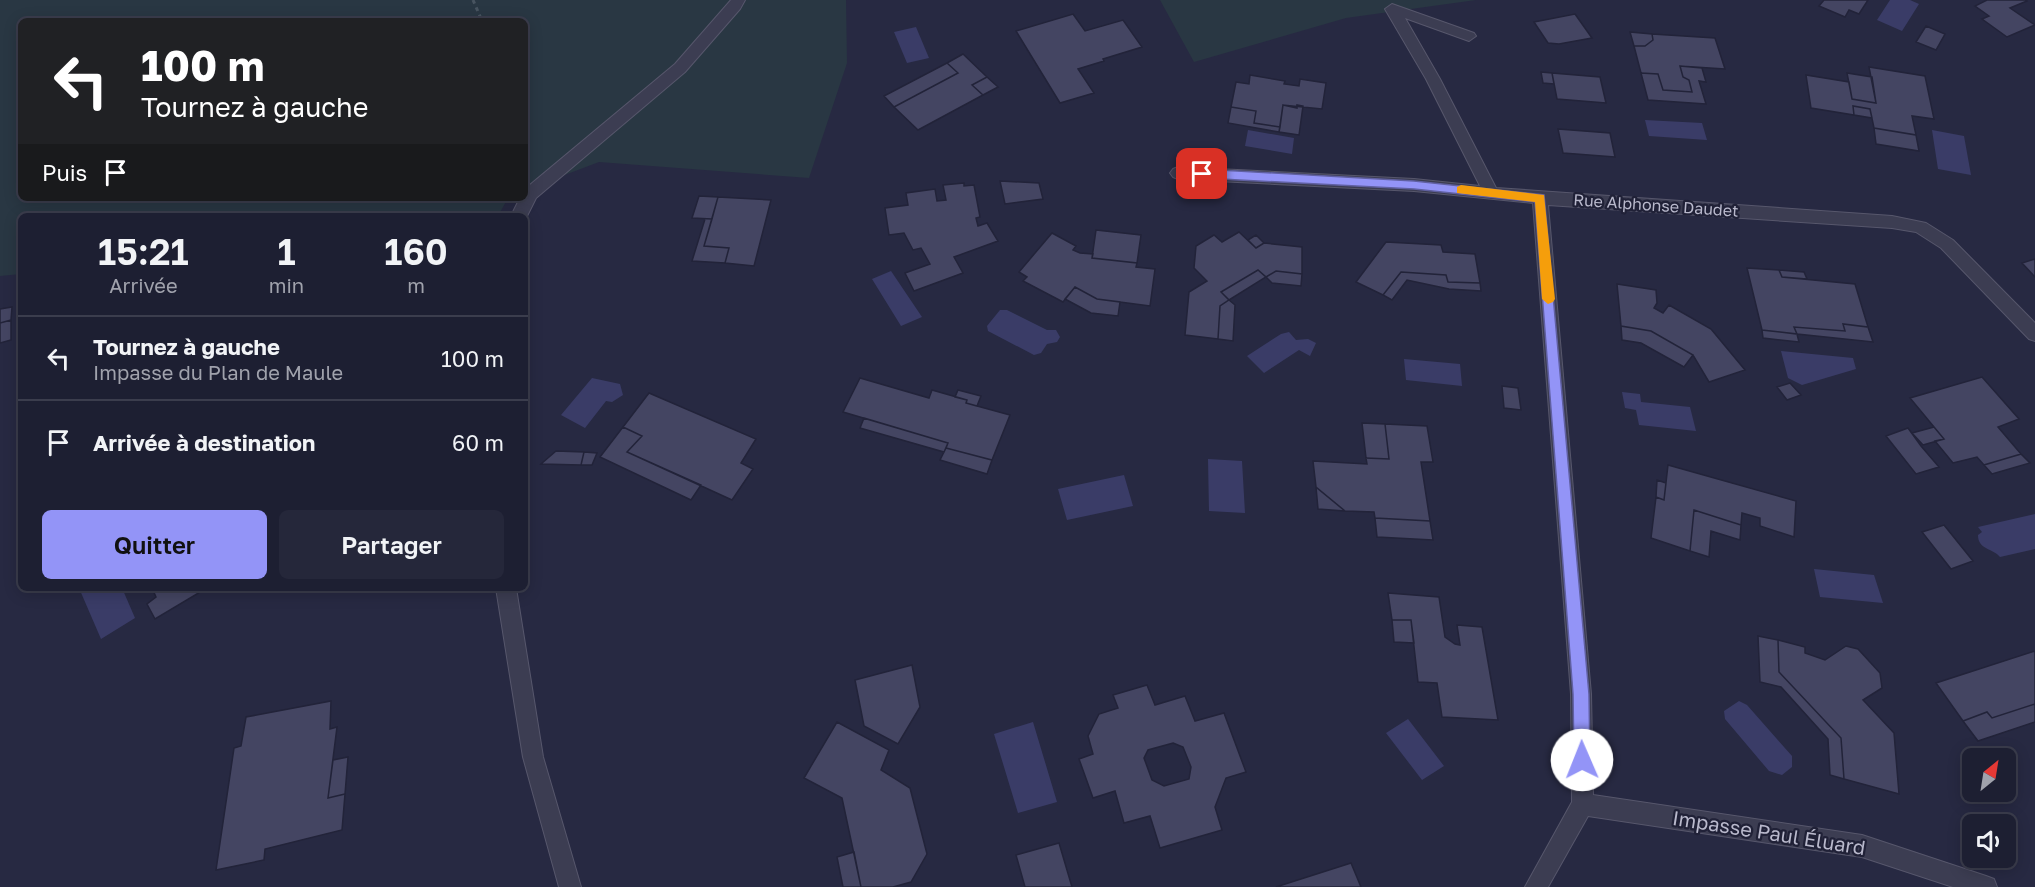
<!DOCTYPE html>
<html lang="fr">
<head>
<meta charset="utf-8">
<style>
	:root { --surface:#1d1f32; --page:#25273a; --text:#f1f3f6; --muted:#a0a2ac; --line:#3b3d4d; --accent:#9394f7 }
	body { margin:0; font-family:"Golos Text",sans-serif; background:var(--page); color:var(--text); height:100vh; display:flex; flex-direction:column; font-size:22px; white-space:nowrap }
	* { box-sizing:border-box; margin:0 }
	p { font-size:20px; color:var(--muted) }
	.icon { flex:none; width:33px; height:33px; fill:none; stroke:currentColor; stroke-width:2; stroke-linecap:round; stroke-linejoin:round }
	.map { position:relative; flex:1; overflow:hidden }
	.drawer { position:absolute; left:18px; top:213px; width:510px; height:378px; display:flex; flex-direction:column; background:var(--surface); border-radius:9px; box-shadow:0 3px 15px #0003,0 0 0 2px var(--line) }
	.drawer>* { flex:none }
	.hud { position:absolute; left:18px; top:18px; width:510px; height:183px; border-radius:9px; box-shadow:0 3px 15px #0003,0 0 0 2px var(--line); background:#202124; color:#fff; overflow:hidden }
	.needle { width:39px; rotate:30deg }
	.buttons { position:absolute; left:1962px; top:748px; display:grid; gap:12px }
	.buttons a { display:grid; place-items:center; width:54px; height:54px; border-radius:9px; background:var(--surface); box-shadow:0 3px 15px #0003,0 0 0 2px var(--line); font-size:30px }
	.pin { position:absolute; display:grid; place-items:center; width:51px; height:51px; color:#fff; margin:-26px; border-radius:12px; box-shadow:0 3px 9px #0006 }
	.me { position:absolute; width:66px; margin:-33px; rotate:359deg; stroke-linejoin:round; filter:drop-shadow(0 0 4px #0008) }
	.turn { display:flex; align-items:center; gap:21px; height:126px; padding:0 24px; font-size:27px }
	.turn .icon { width:78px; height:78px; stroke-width:2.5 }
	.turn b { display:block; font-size:42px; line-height:51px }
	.then { display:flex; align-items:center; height:57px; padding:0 24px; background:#0003; gap:12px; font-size:22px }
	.eta { display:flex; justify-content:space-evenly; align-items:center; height:102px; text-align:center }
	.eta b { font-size:36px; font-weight:600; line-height:42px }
	.cta { display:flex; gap:12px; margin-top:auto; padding:12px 24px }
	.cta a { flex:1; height:69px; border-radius:9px; background:var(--accent); color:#111; font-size:24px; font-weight:600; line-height:69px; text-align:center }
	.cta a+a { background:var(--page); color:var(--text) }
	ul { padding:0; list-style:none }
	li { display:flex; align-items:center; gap:18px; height:84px; padding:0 24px; border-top:2px solid var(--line) }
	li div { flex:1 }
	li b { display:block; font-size:22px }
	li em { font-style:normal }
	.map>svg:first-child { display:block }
</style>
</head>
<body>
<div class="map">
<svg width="2035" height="887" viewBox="0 0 2035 887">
	<rect width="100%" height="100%" fill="#272942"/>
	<!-- green -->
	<path fill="#293743" d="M 0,0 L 846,0 L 847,63 L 809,178 L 599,162 L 525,190 L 525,21 L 21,21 L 21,198 L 508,198 L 498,216 L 21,216 L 21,274 L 0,276 Z
		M 1160,0 L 1476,0 L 1346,18 L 1194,62 Z"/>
	<!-- water -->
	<path fill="#3a3c67" d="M 1890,0 L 1910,0 L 1919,4 L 1902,31 L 1877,20 Z
		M 916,27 L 929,58 L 907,63 L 894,32 Z
		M 1645,120 L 1702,123 L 1707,140 L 1649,136 Z
		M 1248,130 L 1294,138 L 1292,154 L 1245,146 Z
		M 1932,130 L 1964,136 L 1971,175 L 1938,169 Z
		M 891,271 L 922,317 L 901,326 L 872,279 Z
		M 1000,310 L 1007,310 L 1047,330 L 1056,330 L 1060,337 L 1057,342 L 1047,344 L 1041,353 L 1034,355 L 988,331 L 987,326 Z
		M 1289,332 L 1296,340 L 1308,339 L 1316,343 L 1310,356 L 1299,350 L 1264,373 L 1247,356 L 1281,334 Z
		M 1781,351 L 1853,358 L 1856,369 L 1802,385 L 1788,378 Z
		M 1404,359 L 1460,364 L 1462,386 L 1406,380 Z
		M 592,378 L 620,384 L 623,395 L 612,402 L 606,401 L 585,428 L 561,415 Z
		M 1622,392 L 1640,394 L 1641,402 L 1690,407 L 1696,431 L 1639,425 L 1636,410 L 1625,408 Z
		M 1208,459 L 1242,461 L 1245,513 L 1209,511 Z
		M 1124,475 L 1133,506 L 1067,520 L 1058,489 Z
		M 2035,514 L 2035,549 L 2000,557 C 1993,548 1978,550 1978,535 L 1982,532 L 1978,527 Z
		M 1814,569 L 1874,575 L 1883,603 L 1820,597 Z
		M 79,588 L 122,588 L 135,618 L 101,639 Z
		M 1739,701 L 1747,705 L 1792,756 L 1792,767 L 1782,775 L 1769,771 L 1725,719 L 1724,711 Z
		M 1408,719 L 1444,766 L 1422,780 L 1386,733 Z
		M 1033,722 L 1057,802 L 1018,813 L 994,734 Z"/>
	<!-- building -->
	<path fill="#444562" stroke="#222339" stroke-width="1.5" fill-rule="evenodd" d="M 1824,0 L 1868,0 L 1859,14 L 1849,10 L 1845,17 L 1819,6 Z
		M 1987,0 L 2026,0 L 2027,1 L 2010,8 L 2035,25 L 2007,37 L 1982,19 L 1989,16 L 1975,6 Z
		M 1073,14 L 1085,31 L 1123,20 L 1142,47 L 1103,59 L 1104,61 L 1078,69 L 1094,93 L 1060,103 L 1016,31 Z
		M 1575,14 L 1592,38 L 1559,44 L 1548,43 L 1534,22 Z
		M 1926,26 L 1945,34 L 1936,50 L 1916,42 Z
		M 1630,32 L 1652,34 L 1653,40 L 1645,46 L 1634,46 Z
		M 1652,34 L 1715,38 L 1725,69 L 1680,66 L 1683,77 L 1689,80 L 1692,92 L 1663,90 L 1658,74 L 1641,73 L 1634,46 L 1645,46 L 1653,40 Z
		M 963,54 L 987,77 L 972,85 L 983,95 L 918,130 L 894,107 L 958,73 L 947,63 Z
		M 947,63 L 958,73 L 894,107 L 884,96 Z
		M 1680,66 L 1702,68 L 1706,82 L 1699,81 L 1706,104 L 1648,100 L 1641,73 L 1658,74 L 1663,90 L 1692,92 L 1689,80 L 1683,77 Z
		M 1869,67 L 1925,76 L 1934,119 L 1912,116 L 1916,135 L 1874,128 L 1870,109 L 1853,106 L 1854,115 L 1811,108 L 1806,75 L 1849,82 L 1852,99 L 1876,103 Z
		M 1541,72 L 1552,73 L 1554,84 L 1543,83 Z
		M 1552,73 L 1600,77 L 1606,103 L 1557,99 Z
		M 1847,73 L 1872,77 L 1876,103 L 1852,99 Z
		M 1250,75 L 1285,81 L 1284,84 L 1299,86 L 1300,79 L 1326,83 L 1322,109 L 1283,105 L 1280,127 L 1254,123 L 1256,111 L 1231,107 L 1236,82 L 1249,84 Z
		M 987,77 L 998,87 L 983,95 L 972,85 Z
		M 1283,105 L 1297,108 L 1297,105 L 1303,106 L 1299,135 L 1279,132 Z
		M 1853,106 L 1870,109 L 1872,118 L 1854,115 Z
		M 1231,107 L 1256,111 L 1254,123 L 1280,127 L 1279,132 L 1228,123 Z
		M 1874,128 L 1916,135 L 1919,151 L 1876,144 Z
		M 1558,129 L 1610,133 L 1615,157 L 1563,153 Z
		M 1000,181 L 1039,183 L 1043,199 L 1005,204 Z
		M 964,183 L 964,186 L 974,185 L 980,217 L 976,218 L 978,226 L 987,223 L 998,241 L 954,257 L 963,273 L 914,291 L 905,273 L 930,264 L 921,248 L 913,250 L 904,233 L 889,235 L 885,208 L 908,205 L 906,193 L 935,189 L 937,201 L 946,200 L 943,185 Z
		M 699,196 L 718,197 L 712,219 L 692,218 Z
		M 718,197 L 771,200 L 754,266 L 725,263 L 729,248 L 704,246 Z
		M 705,219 L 712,219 L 704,246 L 729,248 L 725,263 L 692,261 Z
		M 1096,230 L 1141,235 L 1137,263 L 1092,258 Z
		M 1239,232 L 1256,248 L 1264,243 L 1302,247 L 1302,274 L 1276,271 L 1266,277 L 1258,270 L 1221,292 L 1229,300 L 1220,306 L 1218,339 L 1185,335 L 1189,292 L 1207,281 L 1194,268 L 1196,246 L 1214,235 L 1222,242 Z
		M 1052,233 L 1076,246 L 1073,250 L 1080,253 L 1093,254 L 1092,258 L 1137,263 L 1136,267 L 1155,269 L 1150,306 L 1097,299 L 1075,287 L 1063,302 L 1023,281 L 1027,277 L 1019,272 Z
		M 1256,235 L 1264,243 L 1256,248 L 1248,240 Z
		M 1386,242 L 1441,245 L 1443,252 L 1475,254 L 1480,283 L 1448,282 L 1446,275 L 1401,272 L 1383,295 L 1356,282 Z
		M 2035,259 L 2035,277 L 2022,263 Z
		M 1747,268 L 1779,270 L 1782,277 L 1855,284 L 1868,327 L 1843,324 L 1845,331 L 1794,327 L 1797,334 L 1762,330 Z
		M 1258,270 L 1266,277 L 1229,300 L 1221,292 Z
		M 1779,270 L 1804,272 L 1807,279 L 1782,277 Z
		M 1276,271 L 1302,274 L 1301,286 L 1272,283 L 1266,277 Z
		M 1401,272 L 1446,275 L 1448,282 L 1480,283 L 1481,291 L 1449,289 L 1407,280 L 1392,300 L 1383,295 Z
		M 1617,284 L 1656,290 L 1657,303 L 1654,308 L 1663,313 L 1669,305 L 1711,329 L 1745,370 L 1709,382 L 1693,355 L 1651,331 L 1621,326 Z
		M 1075,287 L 1097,299 L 1120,302 L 1118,316 L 1091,313 L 1065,299 Z
		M 1229,300 L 1235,305 L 1233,341 L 1218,339 L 1220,306 Z
		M 12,307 L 11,320 L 0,323 L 0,309 Z
		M 11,320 L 11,340 L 0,343 L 0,323 Z
		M 1843,324 L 1868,327 L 1873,342 L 1797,334 L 1794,327 L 1845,331 Z
		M 1621,326 L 1651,331 L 1693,355 L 1684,367 L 1641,343 L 1622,340 Z
		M 1762,330 L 1797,334 L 1799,342 L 1763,338 Z
		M 1982,377 L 2019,419 L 1998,427 L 2021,454 L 1984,465 L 1977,457 L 1953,463 L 1935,441 L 1944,439 L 1910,398 Z
		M 860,378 L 929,398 L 932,390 L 967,400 L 966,403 L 1010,415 L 992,460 L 946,448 L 948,443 L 843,412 Z
		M 1790,383 L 1801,395 L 1787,400 L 1777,387 Z
		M 1502,386 L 1518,388 L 1521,410 L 1504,408 Z
		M 958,390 L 981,396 L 977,406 L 966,403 L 967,400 L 955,397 Z
		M 649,393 L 756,439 L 741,463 L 753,469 L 732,500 L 627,452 L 642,436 L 623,427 Z
		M 864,418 L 948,443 L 944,452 L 860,428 Z
		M 1362,423 L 1385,424 L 1389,459 L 1366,458 Z
		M 1385,424 L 1427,426 L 1433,462 L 1421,462 L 1430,521 L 1375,518 L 1374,512 L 1345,511 L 1316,487 L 1313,461 L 1367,464 L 1366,458 L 1389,459 Z
		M 623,427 L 642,436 L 627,452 L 701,485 L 691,500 L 600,457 Z
		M 1934,427 L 1944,439 L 1923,445 L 1912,433 Z
		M 1908,428 L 1921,446 L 1939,467 L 1916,474 L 1886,436 Z
		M 946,448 L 992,460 L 987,474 L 940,460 Z
		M 556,451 L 584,452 L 581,465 L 541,464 Z
		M 584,452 L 597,453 L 592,465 L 581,465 Z
		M 2021,454 L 2030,463 L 1992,474 L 1984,465 Z
		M 1668,465 L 1796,501 L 1794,537 L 1760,526 L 1760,518 L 1742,513 L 1741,525 L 1694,510 L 1690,551 L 1651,538 L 1656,497 L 1664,500 Z
		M 1657,480 L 1666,483 L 1664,500 L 1656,497 Z
		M 1316,487 L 1345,511 L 1318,509 Z
		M 1694,510 L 1741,525 L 1740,540 L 1711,531 L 1709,557 L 1690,551 Z
		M 1375,518 L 1430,521 L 1433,540 L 1377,537 Z
		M 1944,525 L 1973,561 L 1951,569 L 1922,532 Z
		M 152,588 L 207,588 L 155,619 L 147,604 L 156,597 Z
		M 1388,593 L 1439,597 L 1445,637 L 1455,644 L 1460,645 L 1457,625 L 1482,627 L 1498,720 L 1442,717 L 1437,683 L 1418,682 L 1411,620 L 1392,620 Z
		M 1392,620 L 1411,620 L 1414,643 L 1394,642 Z
		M 1758,636 L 1778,640 L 1779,672 L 1841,738 L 1844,779 L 1830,775 L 1828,739 L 1781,687 L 1760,682 Z
		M 1778,640 L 1805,647 L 1805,653 L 1825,660 L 1846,646 L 1858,649 L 1880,673 L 1882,688 L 1863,700 L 1894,733 L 1899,794 L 1844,779 L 1841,738 L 1779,672 Z
		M 2035,651 L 2035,704 L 1992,718 L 1987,712 L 1963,721 L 1936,683 Z
		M 912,665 L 920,707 L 898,744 L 864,726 L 855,680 Z
		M 1147,685 L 1155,705 L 1185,696 L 1195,721 L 1224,713 L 1246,772 L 1226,778 L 1215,807 L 1222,830 L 1160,848 L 1150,816 L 1124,823 L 1115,791 L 1093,798 L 1079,759 L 1093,754 L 1088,736 L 1099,714 L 1118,708 L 1113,695 ZM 1173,743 L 1183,747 L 1191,767 L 1189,779 L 1164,786 L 1152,780 L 1144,758 L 1148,750 Z
		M 331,701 L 330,729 L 337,727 L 328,798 L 345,794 L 342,830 L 265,849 L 264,860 L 216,870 L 234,748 L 241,746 L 246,717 Z
		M 2035,704 L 2035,722 L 1978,741 L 1963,721 L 1987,712 L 1992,718 Z
		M 837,722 L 889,750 L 881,770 L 910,788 L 927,854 L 911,882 L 893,887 L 861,887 L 842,798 L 804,778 Z
		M 348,757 L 345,794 L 328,798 L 333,760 Z
		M 1059,843 L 1072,887 L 1025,887 L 1016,855 Z
		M 854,852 L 861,887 L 843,887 L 837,857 Z
		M 1351,863 L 1361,887 L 1276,887 Z"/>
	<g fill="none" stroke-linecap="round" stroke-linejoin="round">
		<defs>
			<path id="street" d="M 731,0 L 745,0 L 740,9 L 685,72 L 536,198 L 525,220 L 525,216 L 511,216 L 520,198 L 525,198 L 525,189 L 675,64 Z
				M 1392,4 L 1474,33 L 1476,36 L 1469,41 L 1405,18 L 1440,79 L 1496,188 L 1892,216 L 1926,223 L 1953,240 L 2035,323 L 2035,341 L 2029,339 L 1941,248 L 1916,232 L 1892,228 L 1548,205 L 1591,694 L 1593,795 L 1862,835 L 1986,876 L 1994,879 L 1997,887 L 1953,887 L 1862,857 L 1588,816 L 1548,887 L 1525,887 L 1572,802 L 1571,694 L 1533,203 L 1414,191 L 1178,179 L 1173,177 L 1170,173 L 1173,169 L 1178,167 L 1414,179 L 1480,186 L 1426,79 L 1385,9 Z
				M 496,588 L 516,588 L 543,757 L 581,887 L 559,887 L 523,757 Z"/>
		</defs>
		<!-- street casing -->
		<use href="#street" stroke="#57576c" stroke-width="2"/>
		<!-- path -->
		<path stroke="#485460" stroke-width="3" stroke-dasharray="4 4" stroke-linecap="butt" d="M 473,0 L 482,21"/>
		<!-- street -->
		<use href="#street" fill="#3c3d52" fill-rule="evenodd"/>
	</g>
	<!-- route -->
	<path fill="#9394f7" stroke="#6060a1" stroke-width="1.5" d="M 1202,169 L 1414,181 L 1544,195 L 1589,694 L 1590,760 L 1588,766 L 1582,768 L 1577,766 L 1574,760 L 1573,694 L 1535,202 L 1414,189 L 1202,178 L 1196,174 Z"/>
	<!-- slow -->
	<path fill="#f59e0b" d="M 1461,185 L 1544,195 L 1555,299 L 1553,302 L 1548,304 L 1542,299 L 1535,202 L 1457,193 L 1457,187 Z"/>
	<g text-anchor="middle" stroke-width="4.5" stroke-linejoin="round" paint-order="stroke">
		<!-- street labels -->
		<g font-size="16" fill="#b9b9cc" stroke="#202137">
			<text transform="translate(1656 205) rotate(4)" y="6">Rue Alphonse Daudet</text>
		</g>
		<!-- near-street labels -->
		<g font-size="20" fill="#b9b9cc" stroke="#202137">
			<text transform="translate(1769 833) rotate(9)" y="7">Impasse Paul Éluard</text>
		</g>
	</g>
</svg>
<div class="buttons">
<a><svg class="needle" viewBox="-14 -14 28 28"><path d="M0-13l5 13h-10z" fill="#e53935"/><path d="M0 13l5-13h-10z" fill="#a0a2ac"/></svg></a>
<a><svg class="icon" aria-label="sound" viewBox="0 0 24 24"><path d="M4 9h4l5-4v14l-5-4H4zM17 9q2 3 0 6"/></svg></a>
</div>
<div class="pin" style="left:1202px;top:174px;background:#d93025"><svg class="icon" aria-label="arrive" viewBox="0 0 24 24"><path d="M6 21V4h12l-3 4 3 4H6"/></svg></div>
<svg class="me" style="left:1582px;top:760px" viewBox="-20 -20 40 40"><circle r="19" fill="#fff"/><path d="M0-13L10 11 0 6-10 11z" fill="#9394f7"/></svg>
<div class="hud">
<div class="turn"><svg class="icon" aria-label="left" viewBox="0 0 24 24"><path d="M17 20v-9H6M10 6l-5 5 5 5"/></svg><div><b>100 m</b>Tournez à gauche</div></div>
<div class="then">Puis<svg class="icon" aria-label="arrive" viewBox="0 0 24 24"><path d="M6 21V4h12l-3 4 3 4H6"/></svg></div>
</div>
<section class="drawer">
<div class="eta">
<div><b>15:21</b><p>Arrivée</p></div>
<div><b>1</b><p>min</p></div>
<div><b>160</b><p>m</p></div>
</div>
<ul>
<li><svg class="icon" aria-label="left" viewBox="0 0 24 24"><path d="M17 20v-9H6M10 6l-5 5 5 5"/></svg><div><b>Tournez à gauche</b><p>Impasse du Plan de Maule</p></div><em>100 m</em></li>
<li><svg class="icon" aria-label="arrive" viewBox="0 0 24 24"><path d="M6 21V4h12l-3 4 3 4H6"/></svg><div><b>Arrivée à destination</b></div><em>60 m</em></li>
</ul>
<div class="cta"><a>Quitter</a><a>Partager</a></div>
</section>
</div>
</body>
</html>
